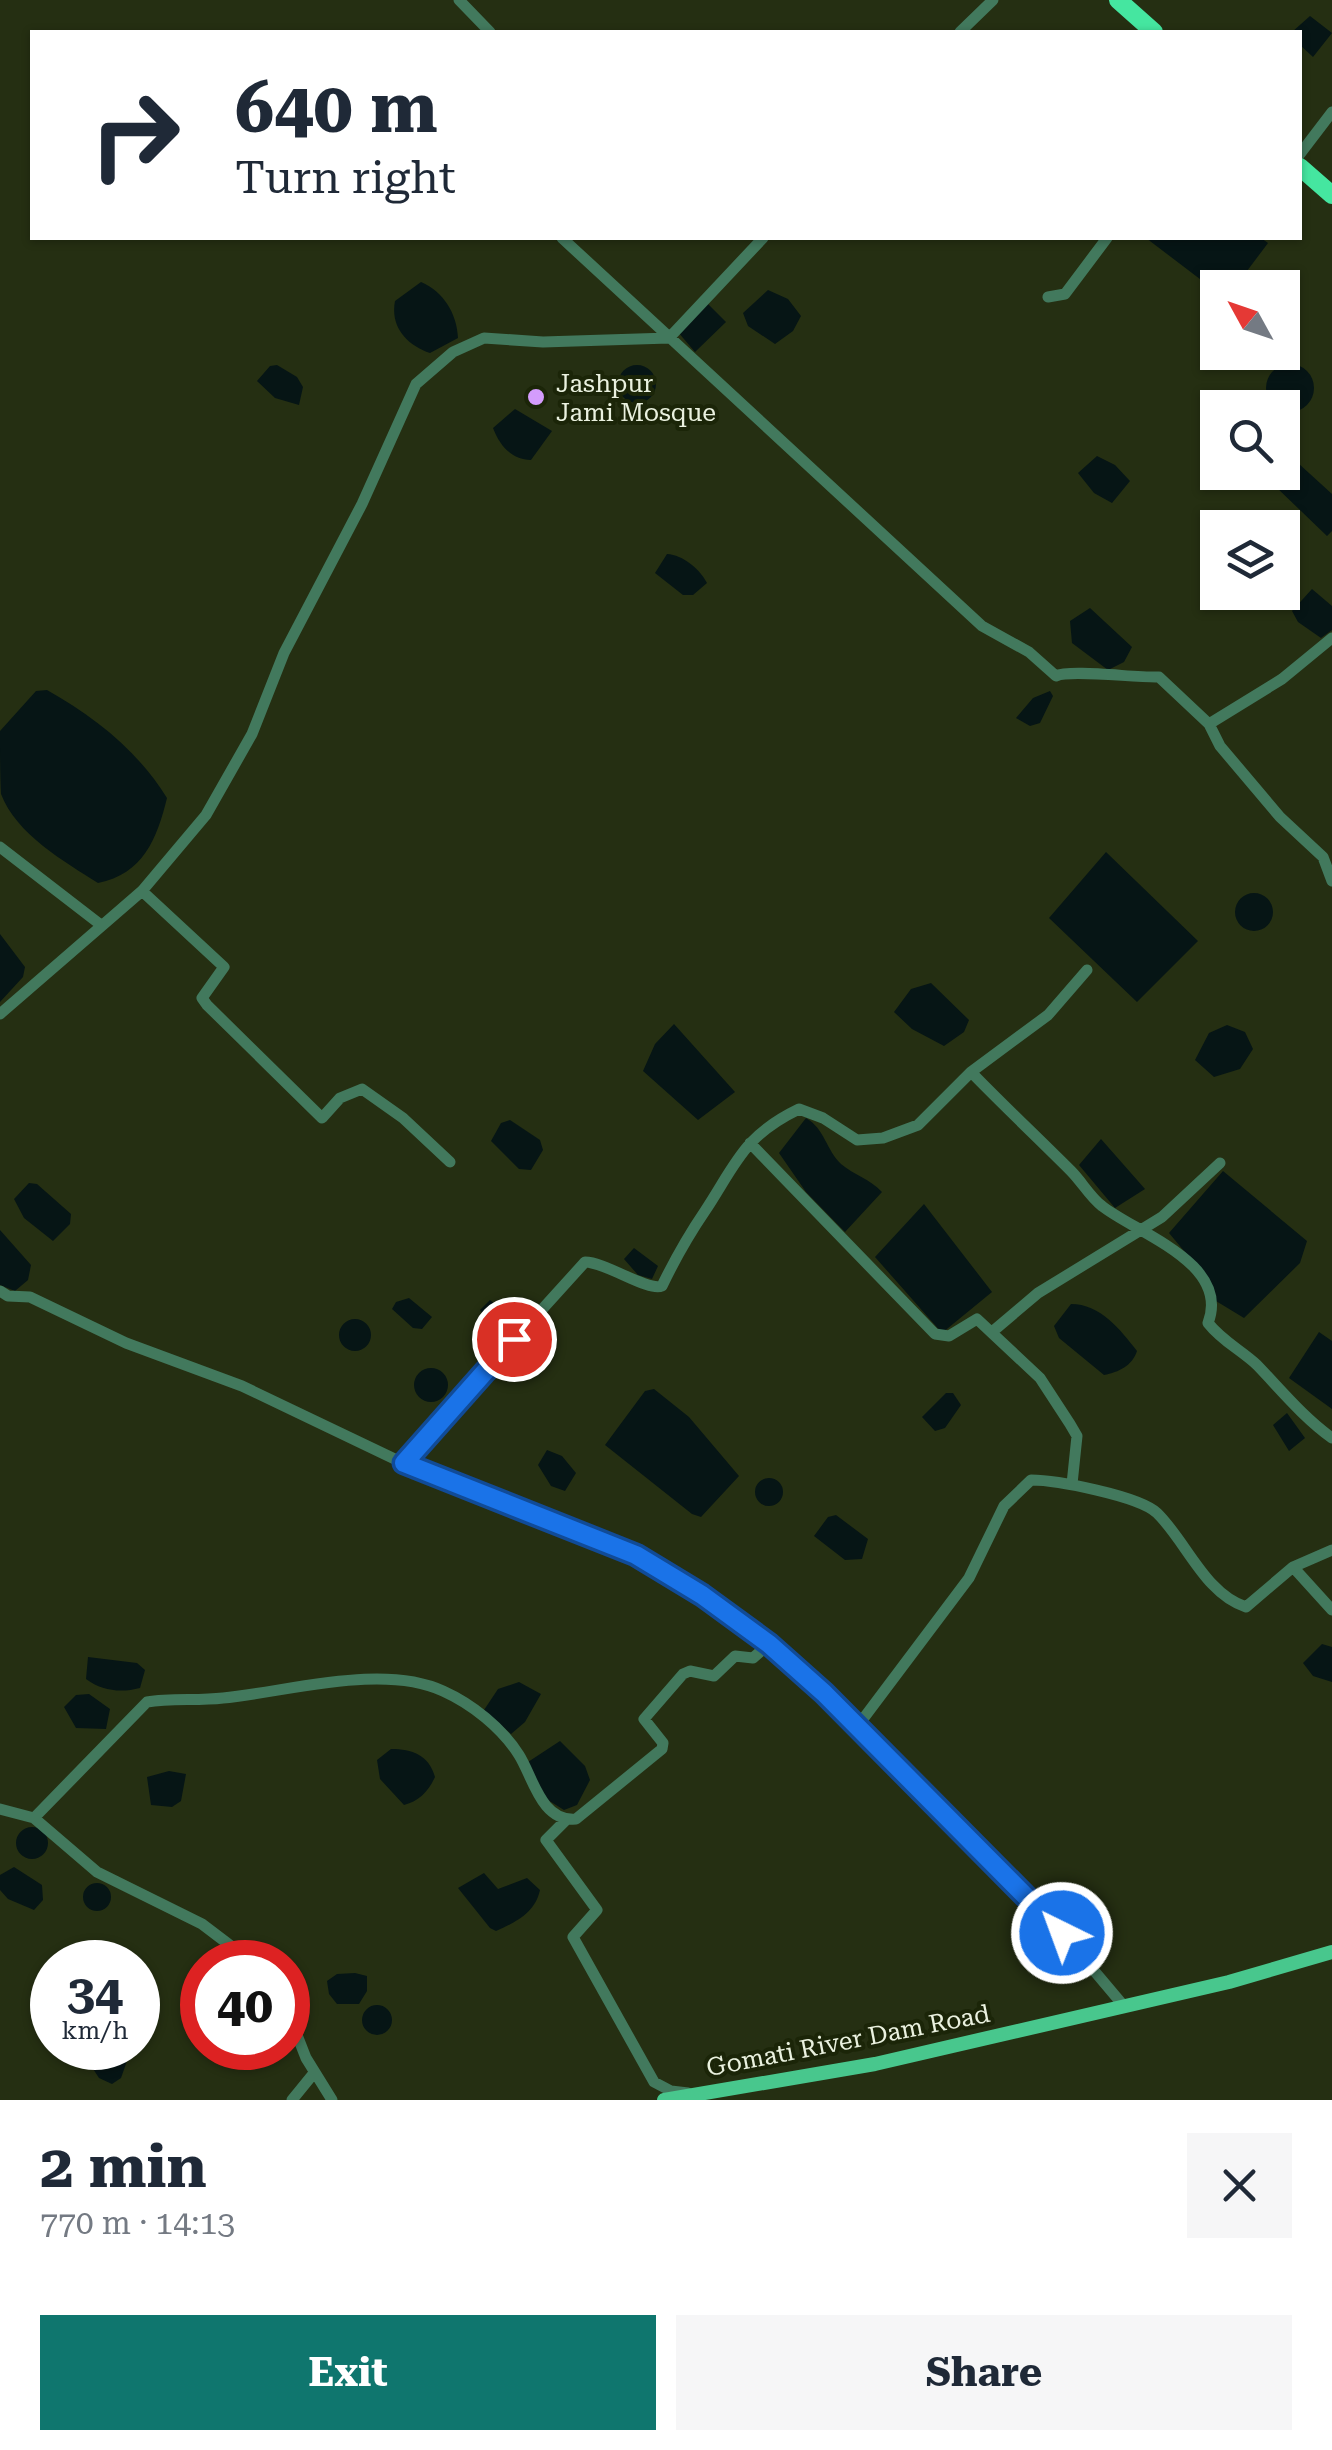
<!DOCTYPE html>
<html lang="en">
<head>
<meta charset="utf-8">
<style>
	:root { --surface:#fff; --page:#f6f6f7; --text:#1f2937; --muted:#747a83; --accent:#0f766e }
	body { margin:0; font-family:"Roboto Serif",serif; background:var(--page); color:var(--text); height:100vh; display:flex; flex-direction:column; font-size:38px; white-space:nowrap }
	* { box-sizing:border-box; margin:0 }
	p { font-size:32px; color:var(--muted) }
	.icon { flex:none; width:55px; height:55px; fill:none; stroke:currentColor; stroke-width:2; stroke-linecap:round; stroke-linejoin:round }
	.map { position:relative; height:2100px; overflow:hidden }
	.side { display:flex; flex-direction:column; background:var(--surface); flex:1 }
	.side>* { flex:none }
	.guide { position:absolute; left:30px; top:30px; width:1272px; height:210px; border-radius:0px; box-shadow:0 2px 8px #0004; background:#fff; color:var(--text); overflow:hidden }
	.needle { width:65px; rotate:310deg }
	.buttons { position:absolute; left:1200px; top:270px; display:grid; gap:20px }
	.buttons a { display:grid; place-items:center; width:100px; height:100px; border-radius:0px; background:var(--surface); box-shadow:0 2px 8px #0004; font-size:50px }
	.speed { position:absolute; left:30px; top:1940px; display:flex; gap:20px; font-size:50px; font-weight:700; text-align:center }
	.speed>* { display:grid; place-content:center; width:130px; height:130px; border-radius:50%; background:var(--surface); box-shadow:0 2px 8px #0004; line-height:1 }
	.speed small { font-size:25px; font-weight:400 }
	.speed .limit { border:15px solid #d22; background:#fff; color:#111 }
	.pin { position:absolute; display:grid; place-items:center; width:85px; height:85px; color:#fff; margin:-42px; border:5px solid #fff; border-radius:50%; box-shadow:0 2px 10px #0007 }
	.me { position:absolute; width:110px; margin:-55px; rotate:318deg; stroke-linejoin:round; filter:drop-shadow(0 0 8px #0008) }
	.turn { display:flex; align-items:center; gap:35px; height:210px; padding:0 40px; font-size:45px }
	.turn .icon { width:130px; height:130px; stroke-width:2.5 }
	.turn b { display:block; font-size:70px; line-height:85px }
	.round { display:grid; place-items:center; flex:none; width:105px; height:105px; border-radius:0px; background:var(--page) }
	.headline { display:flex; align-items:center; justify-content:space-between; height:170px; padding:0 40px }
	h1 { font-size:60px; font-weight:700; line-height:75px }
	.primary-button { display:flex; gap:20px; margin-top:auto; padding:20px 40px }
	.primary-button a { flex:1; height:115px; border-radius:0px; background:var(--accent); color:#fff; font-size:40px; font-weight:700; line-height:115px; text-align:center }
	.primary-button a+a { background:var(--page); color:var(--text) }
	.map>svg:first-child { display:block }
</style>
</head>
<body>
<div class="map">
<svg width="1332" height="2100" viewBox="0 0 1332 2100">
	<rect width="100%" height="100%" fill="#252f12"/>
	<!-- water -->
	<path fill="#061515" d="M 1310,16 L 1332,33 L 1313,57 L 1300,45 L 1300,32 L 1292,32 Z
		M 1146,238 L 1261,238 L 1268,243 L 1235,287 L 1218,288 L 1217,292 Z
		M 421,282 C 444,292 457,314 458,338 L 430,353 C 407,345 390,327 395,301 Z
		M 768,290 L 788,299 L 801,316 L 793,331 L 775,344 L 748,326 L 743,313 Z
		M 707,303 L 726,322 L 695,352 L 678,332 Z
		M1266 388a24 24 0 1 1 48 0a24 24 0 1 1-48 0Z
		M 277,365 L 297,377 L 303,387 L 299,405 L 275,398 L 257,381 L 270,366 Z
		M618 384a19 19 0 1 1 38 0a19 19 0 1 1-38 0Z
		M 515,409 L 552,431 L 531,460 C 511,459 500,446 493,428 Z
		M 1097,456 L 1115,465 L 1130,481 L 1112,503 L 1094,493 L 1078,473 Z
		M 1298,463 L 1332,494 L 1332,531 L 1327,536 L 1275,486 Z
		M 667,554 C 683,555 700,569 707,583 L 693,595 L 683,595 L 655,573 Z
		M 1312,589 L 1332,606 L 1332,630 L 1321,638 L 1298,622 L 1292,611 Z
		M 1090,608 L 1132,647 L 1124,662 L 1108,670 L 1072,643 L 1070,621 Z
		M 47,690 C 95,717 138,751 167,798 C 157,839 143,874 98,883 C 65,862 16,834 1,794 C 0,777 0,749 0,731 L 36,691 Z
		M 1050,691 L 1053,696 L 1040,723 L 1030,726 L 1016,718 L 1033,698 Z
		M 1106,852 L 1198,941 L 1137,1002 L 1049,918 Z
		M1235 912a19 19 0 1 1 38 0a19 19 0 1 1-38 0Z
		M 0,934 L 25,967 L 23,977 L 0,1002 Z
		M 931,983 L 969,1020 L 964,1032 L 944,1046 L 912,1029 L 894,1012 L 911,989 Z
		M 674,1024 L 735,1092 L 698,1120 L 643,1071 L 655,1044 Z
		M 1227,1025 L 1245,1032 L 1253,1049 L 1240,1069 L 1214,1077 L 1195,1060 L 1209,1033 Z
		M 806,1118 C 825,1129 826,1150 841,1164 C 854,1175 870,1179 882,1192 L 845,1232 L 806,1192 L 779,1153 Z
		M 510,1120 L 540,1140 L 543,1150 L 531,1170 L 519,1169 L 491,1141 L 501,1123 Z
		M 1101,1139 L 1145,1189 L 1115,1208 L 1079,1165 Z
		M 1223,1171 L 1307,1241 L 1300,1263 L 1244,1318 L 1216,1301 L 1210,1282 L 1169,1233 Z
		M 29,1183 L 37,1184 L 71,1214 L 70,1224 L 53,1241 L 24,1218 L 14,1199 Z
		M 924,1204 L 992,1292 L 942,1333 L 875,1257 Z
		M 0,1230 L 31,1265 L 28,1280 L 15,1291 L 0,1285 Z
		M 634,1248 L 658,1266 L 652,1279 L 638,1275 L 624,1259 Z
		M 409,1298 L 432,1317 L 422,1329 L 413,1328 L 392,1309 L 396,1302 Z
		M 490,1300 L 518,1323 L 508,1335 L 498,1333 L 480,1310 Z
		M 1071,1304 C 1100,1304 1120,1329 1137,1351 C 1132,1366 1119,1372 1104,1375 L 1059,1338 L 1054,1326 Z
		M339 1335a16 16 0 1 1 32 0a16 16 0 1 1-32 0Z
		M 1319,1332 L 1332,1341 L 1332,1409 L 1289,1378 Z
		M414 1385a17 17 0 1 1 34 0a17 17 0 1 1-34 0Z
		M 654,1389 L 689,1417 L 739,1476 L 701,1517 L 692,1514 L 605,1445 L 645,1391 Z
		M 946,1393 L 953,1393 L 961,1405 L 945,1428 L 935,1431 L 922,1417 Z
		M 1287,1413 L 1305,1438 L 1289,1451 L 1273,1425 Z
		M 547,1450 L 562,1456 L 576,1473 L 565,1491 L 551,1486 L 538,1465 Z
		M755 1492a14 14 0 1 1 28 0a14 14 0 1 1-28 0Z
		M 836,1515 L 868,1539 L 862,1559 L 845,1560 L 814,1536 L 828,1517 Z
		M 1322,1644 L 1332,1647 L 1332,1682 L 1313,1676 L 1303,1663 Z
		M 88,1657 L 137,1663 L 145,1670 L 140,1688 C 121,1693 102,1691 86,1679 Z
		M 519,1682 L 541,1694 L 525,1722 L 511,1734 L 484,1710 L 498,1689 Z
		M 89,1694 L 110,1709 L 106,1729 L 76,1728 L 64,1707 L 76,1695 Z
		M 560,1741 L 585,1766 L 590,1780 L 577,1805 L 564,1810 L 540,1795 L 528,1762 Z
		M 391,1749 C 412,1749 429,1755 435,1777 C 428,1792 419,1801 404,1805 L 380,1779 L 377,1760 Z
		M 169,1771 L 186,1774 L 181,1801 L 172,1807 L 151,1805 L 147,1777 Z
		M16 1843a16 16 0 1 1 32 0a16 16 0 1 1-32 0Z
		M 14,1867 L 42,1885 L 43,1900 L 34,1910 L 8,1899 L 0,1890 L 0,1875 Z
		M 484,1873 L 498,1889 L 527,1878 L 540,1890 C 535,1913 516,1922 496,1931 L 490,1928 L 458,1888 Z
		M83 1897a14 14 0 1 1 28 0a14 14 0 1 1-28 0Z
		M 355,1973 L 367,1976 L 367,1991 L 359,2004 L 337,2004 L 329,1994 L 327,1981 L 337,1974 Z
		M362 2020a15 15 0 1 1 30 0a15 15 0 1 1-30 0Z
		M 93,2048 L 124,2048 L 128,2058 L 121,2078 L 112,2084 L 99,2078 L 86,2058 Z"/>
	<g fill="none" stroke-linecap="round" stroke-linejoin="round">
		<!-- minor -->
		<path stroke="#42795d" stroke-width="11" d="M 459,0 L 490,32
			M 960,32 L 993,0
			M 1300,154 L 1332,112
			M 562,238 L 982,626 L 1029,652 L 1056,676 C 1070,669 1136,678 1159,677 L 1209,724 L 1220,746 L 1280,817 L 1323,857 L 1332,881
			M 1048,297 L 1065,294 L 1107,238
			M 1209,724 L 1282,679 L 1332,638
			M 0,847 L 101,925
			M 142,891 L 224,967 L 202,998 L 207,1005 L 322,1118 L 340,1098 L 362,1089 L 403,1118 L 450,1162
			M 0,1014 L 142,891 L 206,815 L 252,734 L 284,653 L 362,504 L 416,384 L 453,352 L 484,338 L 543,342 L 669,338 L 763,238
			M 971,1072 C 1004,1106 1038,1138 1071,1171 C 1082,1182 1090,1197 1102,1206 C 1136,1233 1231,1263 1208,1323 C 1222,1341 1241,1350 1257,1365 C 1282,1391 1303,1417 1332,1438
			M 750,1143 L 935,1334 L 949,1336 L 977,1319 L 1040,1378 L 1070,1424 L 1077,1436 L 1072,1484
			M 0,1291 L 8,1296 L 30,1297 L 126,1343 L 242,1386 L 403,1463 L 635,1555 L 702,1595 L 769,1644 L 824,1693 L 1042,1909 L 1123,2005
			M 992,1332 L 1038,1293 L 1162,1217 L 1220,1163
			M 403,1463 L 585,1262 C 606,1262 648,1292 662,1286 C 675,1259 688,1236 705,1211 C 736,1164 743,1136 799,1109 L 823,1118 L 857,1140 L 883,1138 L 918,1125 L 971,1072 L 1048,1015 L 1087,970
			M 1293,1567 L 1332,1610
			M 857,1727 L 969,1578 L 1004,1506 L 1031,1480 C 1056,1480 1139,1496 1157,1513 C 1186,1541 1205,1594 1246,1607 L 1293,1567 L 1332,1550
			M 0,1809 L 34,1818 L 97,1872 L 202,1924 L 252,1962
			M 34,1818 L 147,1702 C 171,1698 198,1701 223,1698 C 287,1692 382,1663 443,1691 C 472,1704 502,1728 519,1755 C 533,1777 541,1822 576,1819 L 662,1749 L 663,1743 L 644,1719 L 683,1674 L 690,1671 L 714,1676 L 735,1656 L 753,1658 L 769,1644
			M 566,1820 L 546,1840 L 597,1910 L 573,1937 L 654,2082 L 671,2091 L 688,2093
			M 288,2012 L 306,2058 L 332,2100
			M 292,2100 L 314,2073"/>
		<!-- major -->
		<path stroke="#48c78d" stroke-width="14" d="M 664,2100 L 875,2064 L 1229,1982 L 1332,1952"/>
		<!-- highway -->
		<path stroke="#45e6a0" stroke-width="18" d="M 1118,0 L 1154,32
			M 1300,167 L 1332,195"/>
	</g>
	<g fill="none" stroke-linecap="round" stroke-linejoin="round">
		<defs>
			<path id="route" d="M 514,1339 L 404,1463 L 636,1555 L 702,1595 L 769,1644 L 824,1693 L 1062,1933"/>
		</defs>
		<!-- route casing -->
		<use href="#route" stroke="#114b97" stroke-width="25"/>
		<!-- route -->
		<use href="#route" stroke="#1a73e8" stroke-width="18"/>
	</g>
	<!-- markers -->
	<circle fill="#d49cfc" stroke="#1b2508" stroke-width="4" cx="536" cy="397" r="10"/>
	<g text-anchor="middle" stroke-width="8" stroke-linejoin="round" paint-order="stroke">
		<!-- poi labels -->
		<g font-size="25" fill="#eaf1df" stroke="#1b2508" text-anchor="start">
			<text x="556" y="392">Jashpur<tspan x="556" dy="29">Jami Mosque</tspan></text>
		</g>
		<!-- street labels -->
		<g font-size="25" fill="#eaf1df" stroke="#1b2508">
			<text transform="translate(848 2040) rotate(-11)" y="9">Gomati River Dam Road</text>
		</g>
	</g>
</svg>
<div class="buttons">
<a><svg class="needle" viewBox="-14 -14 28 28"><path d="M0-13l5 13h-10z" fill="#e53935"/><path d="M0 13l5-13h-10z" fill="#747a83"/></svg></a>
<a><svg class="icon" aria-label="search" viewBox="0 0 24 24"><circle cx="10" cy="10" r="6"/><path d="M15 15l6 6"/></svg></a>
<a><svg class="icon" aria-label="layers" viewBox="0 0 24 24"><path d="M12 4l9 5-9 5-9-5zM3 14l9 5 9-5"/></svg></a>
</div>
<div class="speed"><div>34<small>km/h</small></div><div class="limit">40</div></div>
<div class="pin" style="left:514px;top:1339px;background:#d93025"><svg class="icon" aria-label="arrive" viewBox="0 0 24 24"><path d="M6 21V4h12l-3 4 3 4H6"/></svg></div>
<svg class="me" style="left:1062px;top:1933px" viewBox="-20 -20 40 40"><circle r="17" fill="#1a73e8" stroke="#fff" stroke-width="3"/><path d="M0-11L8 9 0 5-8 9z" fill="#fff"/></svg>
<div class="guide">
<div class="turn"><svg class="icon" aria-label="right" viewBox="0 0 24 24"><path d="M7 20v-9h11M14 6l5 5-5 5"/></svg><div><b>640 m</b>Turn right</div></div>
</div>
</div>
<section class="side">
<div class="headline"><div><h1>2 min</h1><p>770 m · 14:13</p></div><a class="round"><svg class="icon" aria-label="close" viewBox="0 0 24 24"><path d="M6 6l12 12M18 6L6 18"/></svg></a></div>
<div class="primary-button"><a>Exit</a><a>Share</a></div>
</section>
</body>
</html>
